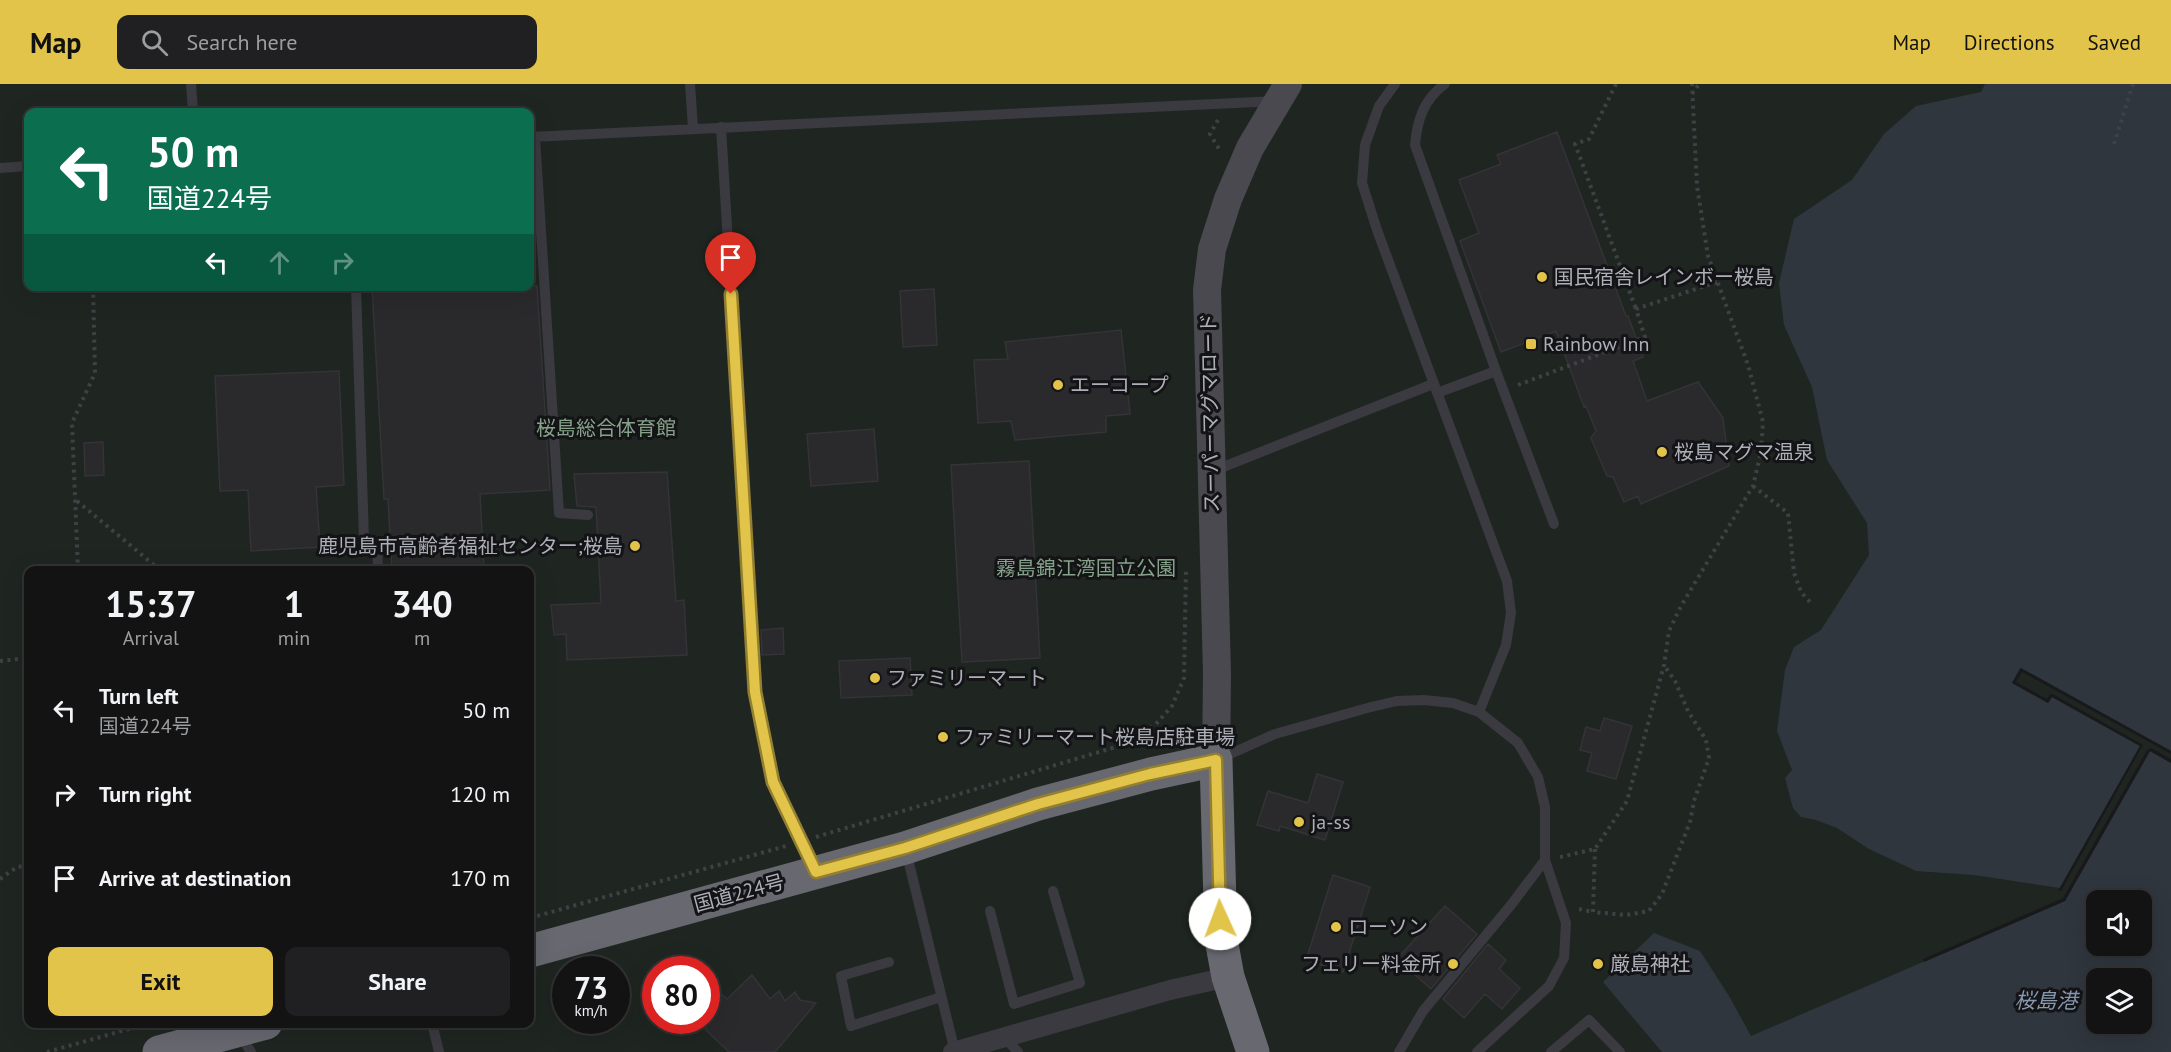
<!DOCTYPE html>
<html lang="en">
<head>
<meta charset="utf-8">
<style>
	:root { --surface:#131314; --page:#202022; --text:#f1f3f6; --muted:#9d9ea0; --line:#323234; --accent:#e2c44a }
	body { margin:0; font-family:"PT Sans","Noto Sans JP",sans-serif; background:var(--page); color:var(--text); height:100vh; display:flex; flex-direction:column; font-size:22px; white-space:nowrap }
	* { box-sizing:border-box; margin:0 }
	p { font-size:20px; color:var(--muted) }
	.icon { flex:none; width:33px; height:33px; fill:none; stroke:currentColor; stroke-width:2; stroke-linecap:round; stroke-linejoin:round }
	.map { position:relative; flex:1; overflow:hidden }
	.sheet { position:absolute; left:24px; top:482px; width:510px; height:462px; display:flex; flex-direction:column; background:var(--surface); border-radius:12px; box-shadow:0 6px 24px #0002,0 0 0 2px var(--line) }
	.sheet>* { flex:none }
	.guide { position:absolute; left:24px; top:24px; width:510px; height:183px; border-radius:12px; box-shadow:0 6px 24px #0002,0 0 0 2px var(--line); background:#0b6e4f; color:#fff; overflow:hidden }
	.buttons { position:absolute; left:2086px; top:806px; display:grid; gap:12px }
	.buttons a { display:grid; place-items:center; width:66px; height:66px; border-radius:12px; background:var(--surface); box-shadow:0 6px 24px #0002,0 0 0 2px var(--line); font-size:30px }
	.speed { position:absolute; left:552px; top:872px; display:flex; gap:12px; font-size:30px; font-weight:700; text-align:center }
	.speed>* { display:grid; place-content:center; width:78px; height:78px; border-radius:50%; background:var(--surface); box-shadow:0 6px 24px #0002,0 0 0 2px var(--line); line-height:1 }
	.speed small { font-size:15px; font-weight:400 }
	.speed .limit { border:9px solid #d22; background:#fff; color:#111 }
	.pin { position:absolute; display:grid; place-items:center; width:51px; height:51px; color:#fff; margin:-62px -26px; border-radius:50% 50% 50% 0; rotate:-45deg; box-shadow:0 0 6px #0007 }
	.pin .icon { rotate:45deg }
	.me { position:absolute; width:66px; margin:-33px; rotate:358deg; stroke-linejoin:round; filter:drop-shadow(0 0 4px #0008) }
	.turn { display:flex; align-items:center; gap:21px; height:126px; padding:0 24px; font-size:27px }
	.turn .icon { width:78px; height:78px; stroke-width:2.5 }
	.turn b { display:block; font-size:42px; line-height:51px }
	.lanes { display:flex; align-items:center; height:57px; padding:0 24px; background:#0003; justify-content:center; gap:30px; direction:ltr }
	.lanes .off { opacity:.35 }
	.eta { display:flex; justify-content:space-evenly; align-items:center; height:102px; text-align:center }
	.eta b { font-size:36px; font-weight:700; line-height:42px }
	.action { display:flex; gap:12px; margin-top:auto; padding:12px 24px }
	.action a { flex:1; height:69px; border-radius:12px; background:var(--accent); color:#111; font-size:24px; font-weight:700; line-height:69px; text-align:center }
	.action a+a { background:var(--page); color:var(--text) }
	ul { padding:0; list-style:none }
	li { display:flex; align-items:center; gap:18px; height:84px; padding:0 24px }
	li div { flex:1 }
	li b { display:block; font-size:22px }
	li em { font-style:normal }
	header { display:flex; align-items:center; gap:36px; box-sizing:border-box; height:84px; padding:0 30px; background:var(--accent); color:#111 }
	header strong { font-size:28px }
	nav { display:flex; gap:33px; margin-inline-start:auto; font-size:21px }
	.search { width:420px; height:54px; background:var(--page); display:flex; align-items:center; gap:15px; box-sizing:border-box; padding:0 21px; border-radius:12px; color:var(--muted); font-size:22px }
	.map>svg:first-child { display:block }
</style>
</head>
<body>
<header>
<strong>Map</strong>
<div class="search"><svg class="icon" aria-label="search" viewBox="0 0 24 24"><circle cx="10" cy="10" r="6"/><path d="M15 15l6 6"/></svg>Search here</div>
<nav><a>Map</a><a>Directions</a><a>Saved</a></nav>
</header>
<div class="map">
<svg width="2171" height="968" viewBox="0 0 2171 968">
	<rect width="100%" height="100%" fill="#19191b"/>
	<!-- green -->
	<path fill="#1f2621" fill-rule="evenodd" d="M 0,0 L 2171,0 L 2171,968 L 0,968 ZM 28,28 L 530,28 L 530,202 L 28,202 ZM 28,486 L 530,486 L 530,939 L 28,939 ZM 2097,816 L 2142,816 L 2142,861 L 2097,861 ZM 566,885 L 616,885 L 616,936 L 566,936 ZM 656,885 L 706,885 L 706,936 L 656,936 ZM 2097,894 L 2142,894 L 2142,939 L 2097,939 Z"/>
	<!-- water -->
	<path fill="#30363e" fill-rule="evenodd" d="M 1985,0 L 2171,0 L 2171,667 L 2020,584 L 2012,599 L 2048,619 L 2052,613 L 2140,662 L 2060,804 L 1974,791 L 1916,787 L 1869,765 L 1837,744 L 1816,736 L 1801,733 L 1793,724 L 1785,694 L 1792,686 L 1777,647 L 1785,586 L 1794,563 L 1821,546 L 1869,471 L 1867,439 L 1827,376 L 1812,303 L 1784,241 L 1779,199 L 1794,135 L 1852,96 L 1884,50 L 1916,22 L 1981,8 Z
		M 2150,667 L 2171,679 L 2171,968 L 1662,968 L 1603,898 L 1654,849 L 1700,867 L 1729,912 L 1751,952 L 2065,817 ZM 2097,816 L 2142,816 L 2142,861 L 2097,861 ZM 2097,894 L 2142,894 L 2142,939 L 2097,939 Z"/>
	<!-- pier -->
	<path fill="#19191b" d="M 2021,584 L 2171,667 L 2171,670 L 2022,588 L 2016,598 L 2047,615 L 2050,610 L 2053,610 L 2143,661 L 2061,807 L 2058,807 L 2140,662 L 2052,613 L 2048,619 L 2012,599 Z
		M 2151,664 L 2171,675 L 2171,679 L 2150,667 L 2065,817 L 1924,878 L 1923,875 L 2063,814 L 2147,666 Z"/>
	<!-- building -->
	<path fill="#2a292c" stroke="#343337" stroke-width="1.5" d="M 1557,48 L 1626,232 L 1628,232 L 1643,273 L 1633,277 L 1647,317 L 1698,298 L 1723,334 L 1729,382 L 1641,420 L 1638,412 L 1624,418 L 1613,393 L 1607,392 L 1591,354 L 1596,347 L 1586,322 L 1584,323 L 1556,247 L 1501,268 L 1460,157 L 1479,149 L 1459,96 L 1501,80 L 1497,71 Z
		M 372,202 L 537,202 L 550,406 L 480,410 L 484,486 L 392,486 L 388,415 L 384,415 Z
		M 934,205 L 937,261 L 903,263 L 900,207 Z
		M 1121,246 L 1130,330 L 1106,332 L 1106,348 L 1015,356 L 1011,337 L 978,339 L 974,276 L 1008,275 L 1005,258 Z
		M 339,287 L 344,401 L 316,403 L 320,463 L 251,467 L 248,406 L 220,407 L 215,292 Z
		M 874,345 L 878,397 L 811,402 L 807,350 Z
		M 103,358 L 104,391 L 85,392 L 84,359 Z
		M 1029,377 L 1040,574 L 962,578 L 951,381 Z
		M 667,388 L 676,517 L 684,516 L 687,571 L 567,576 L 566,550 L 554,551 L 551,521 L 601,519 L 596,423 L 577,422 L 574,390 Z
		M 783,544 L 784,570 L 762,571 L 761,546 Z
		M 910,574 L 912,611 L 841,614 L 839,577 Z
		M 1604,634 L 1632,642 L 1616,695 L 1587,687 L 1592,669 L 1580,666 L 1586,643 L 1600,647 Z
		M 1317,690 L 1343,698 L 1325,756 L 1280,742 L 1279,747 L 1257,741 L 1268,707 L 1308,719 Z
		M 1333,791 L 1370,803 L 1343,888 L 1306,876 Z
		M 1445,822 L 1477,850 L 1431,905 L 1397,875 Z
		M 1488,860 L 1506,876 L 1499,885 L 1520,904 L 1502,925 L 1485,910 L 1464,934 L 1443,915 Z
		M 752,891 L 770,915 L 779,907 L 785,917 L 795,908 L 800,916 L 816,919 L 775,968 L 729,968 L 706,946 L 706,917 L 719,908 L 727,915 Z"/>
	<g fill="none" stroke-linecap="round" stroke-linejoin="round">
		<!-- path -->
		<path stroke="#404146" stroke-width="4" stroke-dasharray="3 4.5" stroke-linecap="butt" d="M 1616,0 L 1589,55 L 1575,60 L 1636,225
			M 1692,10 L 1699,0
			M 1218,36 L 1210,50 L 1219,65 L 1219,69
			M 2114,60 L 2133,0
			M 1518,301 L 1645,253 L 1636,225 L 1717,198
			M 1753,402 L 1788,429 L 1794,489 L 1801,508 L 1811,519
			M 77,417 L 160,486
			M 78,486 L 72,339 L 95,289 L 93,202
			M 0,577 L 28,574
			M 816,753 L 1129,659 L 1156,640 L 1172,622 L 1184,594 L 1186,485
			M 1595,765 L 1593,828 L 1626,831 L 1649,827 L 1662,810 L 1690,738 L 1694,717 L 1709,674 L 1706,656 L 1688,627 L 1675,597 L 1664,581
			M 1560,773 L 1595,765 L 1627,717 L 1664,581 L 1669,547 L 1681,522 L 1753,402 L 1761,368 L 1763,338 L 1748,281 L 1708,172 L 1697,102 L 1692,0
			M 0,795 L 17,783 L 28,782
			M 1579,825 L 1593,828
			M 530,834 L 786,762
			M 47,968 L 150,939"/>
		<!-- lane -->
		<path stroke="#3a3a40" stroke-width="10" d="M 191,0 L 193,28
			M 690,0 L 693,44
			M 1395,0 L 1379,22 L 1365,61 L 1362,99 L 1377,146 L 1507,497 L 1511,529 L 1506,561 L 1479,628
			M 1445,0 C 1424,15 1417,36 1415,61 L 1496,287
			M 721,43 L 755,608 L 773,698 L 815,786
			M 530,53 L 1275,17
			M 535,53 L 559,429 L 588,431
			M 0,84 L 28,82
			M 356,202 L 364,456 L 377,463 L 378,486
			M 1437,309 L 1496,287 L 1554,440
			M 1213,387 L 1433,300
			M 1219,675 L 1275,650 L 1314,639 L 1371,623 L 1397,617 L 1424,616 L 1453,619 L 1479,628 L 1518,659 L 1538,693 L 1545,723 L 1545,776 L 1511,821 L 1423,927 L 1399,968
			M 906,767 L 955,968
			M 990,827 L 1014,920 L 1080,899 L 1053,807
			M 889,878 L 841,892 L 851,942 L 941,913
			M 432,939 L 439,968
			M 240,951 L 251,968
			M 1005,954 L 1018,968
			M 1477,968 L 1549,902 L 1564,874 L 1566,839 L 1545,776
			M 1551,968 L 1589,936 L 1620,968"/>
		<!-- street -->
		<path stroke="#3a3a40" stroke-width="20" d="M 953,968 L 1170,906 L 1228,893"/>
		<!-- secondary -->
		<path stroke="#49494f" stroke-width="28" d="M 1216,676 L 1217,590 L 1207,206 L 1212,165 L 1228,115 L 1250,64 L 1288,0"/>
		<!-- highway -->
		<path stroke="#676870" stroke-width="33" d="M 530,867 L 905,764 L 1038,720 L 1151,690 L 1216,676 L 1221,855 L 1228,893 L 1253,968
			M 159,968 L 266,939"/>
	</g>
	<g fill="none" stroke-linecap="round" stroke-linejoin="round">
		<defs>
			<path id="route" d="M 731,210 L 755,608 L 773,698 L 816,788 L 905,764 L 1038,720 L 1150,690 L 1216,676 L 1220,835"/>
		</defs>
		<!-- route casing -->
		<use href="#route" stroke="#937f30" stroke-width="15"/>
		<!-- route -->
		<use href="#route" stroke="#e2c44a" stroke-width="10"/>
	</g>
	<!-- markers -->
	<g fill="#e2c44a" stroke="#141416" stroke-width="2">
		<circle cx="1542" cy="193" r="6"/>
		<rect x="1525" y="254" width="12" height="12" rx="3"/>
		<circle cx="1058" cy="301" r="6"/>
		<circle cx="1662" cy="368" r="6"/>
		<circle cx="635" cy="462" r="6"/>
		<circle cx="875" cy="594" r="6"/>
		<circle cx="943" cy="653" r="6"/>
		<circle cx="1299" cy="738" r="6"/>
		<circle cx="1336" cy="843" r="6"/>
		<circle cx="1453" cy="880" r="6"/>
		<circle cx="1598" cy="880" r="6"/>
	</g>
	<g text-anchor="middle" stroke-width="6" stroke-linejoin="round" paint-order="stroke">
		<!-- poi labels -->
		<g font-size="20" fill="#adafb9" stroke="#141416" text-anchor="start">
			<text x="1554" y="200">国民宿舎レインボー桜島</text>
			<text x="1543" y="267">Rainbow Inn</text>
			<text x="1070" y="308">エーコープ</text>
			<text x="1674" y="375">桜島マグマ温泉</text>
			<text x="623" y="469" text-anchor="end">鹿児島市高齢者福祉センター;桜島</text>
			<text x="887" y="601">ファミリーマート</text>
			<text x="955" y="660">ファミリーマート桜島店駐車場</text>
			<text x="1311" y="745">ja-ss</text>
			<text x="1348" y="850">ローソン</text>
			<text x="1441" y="887" text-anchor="end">フェリー料金所</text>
			<text x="1610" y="887">厳島神社</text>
		</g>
		<!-- street labels -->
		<g font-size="20" fill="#adafb9" stroke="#141416">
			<text transform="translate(1210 329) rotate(-91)" y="7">スーパーマグマロード</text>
			<text transform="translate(739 809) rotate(-15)" y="7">国道224号</text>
		</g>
		<!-- park labels -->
		<g font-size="20" fill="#86a28b" stroke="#141416">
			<text x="606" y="351">桜島総合体育館</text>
			<text x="1086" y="491">霧島錦江湾国立公園</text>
		</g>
		<!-- water labels -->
		<g font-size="21" font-style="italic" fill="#8798b1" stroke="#141416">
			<text x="2046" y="924">桜島港</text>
		</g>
	</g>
</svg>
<div class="buttons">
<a><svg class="icon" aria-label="sound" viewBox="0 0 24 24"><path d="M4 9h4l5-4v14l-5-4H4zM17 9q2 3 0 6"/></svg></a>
<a><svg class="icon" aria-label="layers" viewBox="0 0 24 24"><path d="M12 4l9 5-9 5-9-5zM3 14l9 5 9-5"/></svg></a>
</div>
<div class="speed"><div>73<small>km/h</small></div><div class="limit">80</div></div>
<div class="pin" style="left:731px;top:210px;background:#d93025"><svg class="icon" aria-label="arrive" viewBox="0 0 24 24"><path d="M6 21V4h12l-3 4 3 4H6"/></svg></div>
<svg class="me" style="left:1220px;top:835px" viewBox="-20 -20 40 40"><circle r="19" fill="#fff"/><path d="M0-13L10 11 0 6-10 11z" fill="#e2c44a"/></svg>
<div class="guide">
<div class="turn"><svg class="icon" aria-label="left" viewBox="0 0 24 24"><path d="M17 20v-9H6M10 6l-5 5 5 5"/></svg><div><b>50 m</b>国道224号</div></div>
<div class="lanes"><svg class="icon" aria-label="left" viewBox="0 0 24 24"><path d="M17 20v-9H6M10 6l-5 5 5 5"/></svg><svg class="icon off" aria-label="ahead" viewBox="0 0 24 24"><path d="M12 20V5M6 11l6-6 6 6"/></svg><svg class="icon off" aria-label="right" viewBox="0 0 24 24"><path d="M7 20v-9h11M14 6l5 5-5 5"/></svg></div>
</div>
<section class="sheet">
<div class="eta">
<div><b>15:37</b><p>Arrival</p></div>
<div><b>1</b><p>min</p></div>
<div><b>340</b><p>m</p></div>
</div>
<ul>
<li><svg class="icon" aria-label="left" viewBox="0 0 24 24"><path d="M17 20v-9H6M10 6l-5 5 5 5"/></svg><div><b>Turn left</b><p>国道224号</p></div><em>50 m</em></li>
<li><svg class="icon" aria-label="right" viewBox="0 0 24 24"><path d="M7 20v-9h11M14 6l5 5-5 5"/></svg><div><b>Turn right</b></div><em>120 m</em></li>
<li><svg class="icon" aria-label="arrive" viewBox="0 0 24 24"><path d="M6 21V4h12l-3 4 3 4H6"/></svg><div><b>Arrive at destination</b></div><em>170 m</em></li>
</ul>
<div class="action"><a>Exit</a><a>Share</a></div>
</section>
</div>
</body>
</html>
